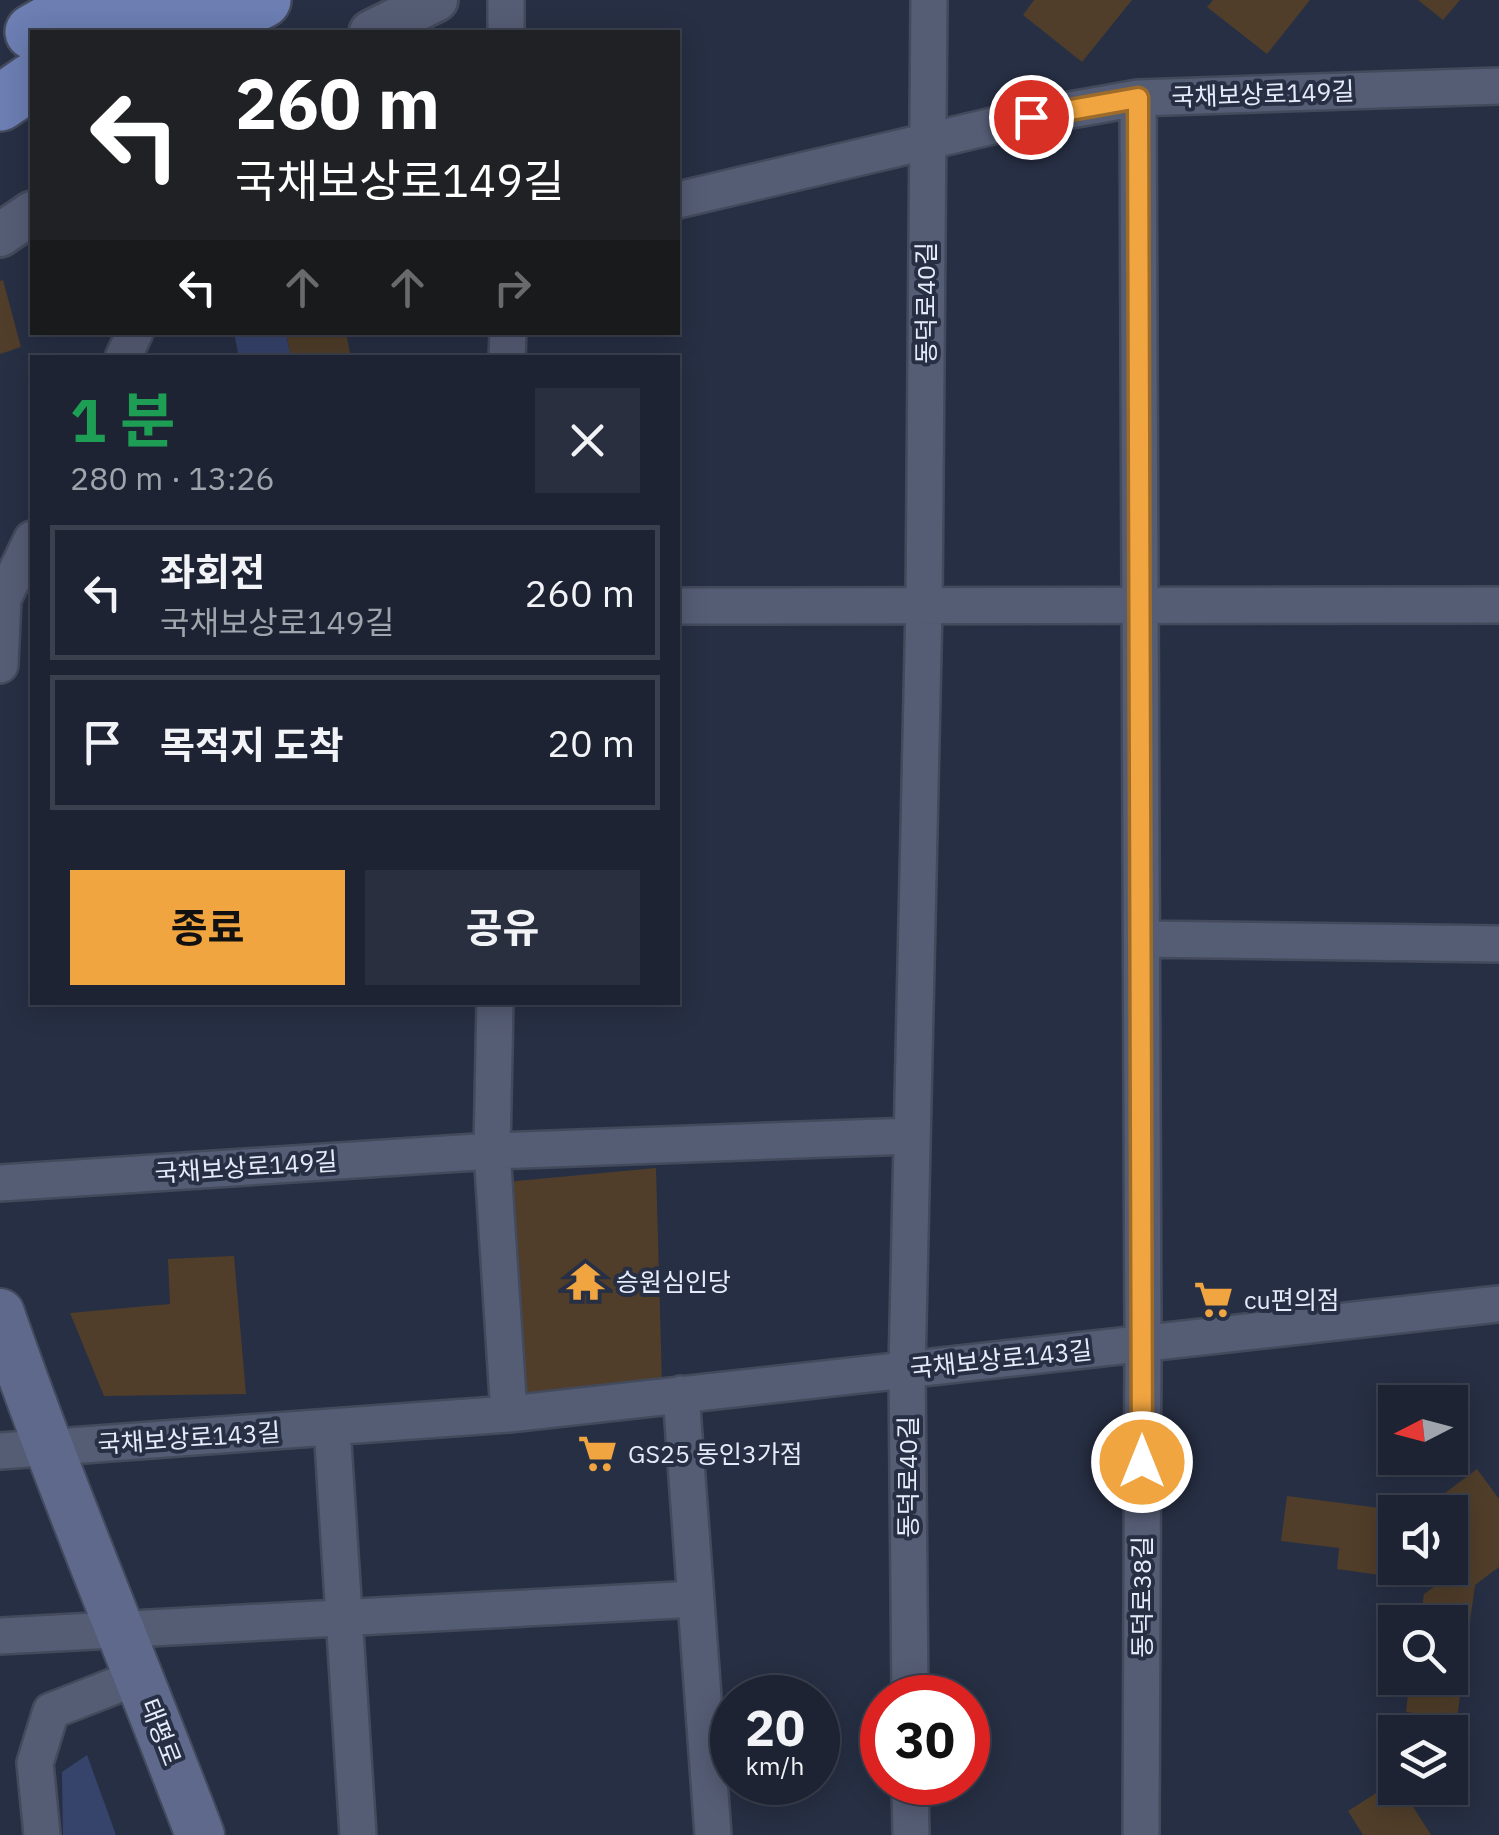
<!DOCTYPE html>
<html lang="ko">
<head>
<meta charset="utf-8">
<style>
	:root { --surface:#1d2333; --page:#2a2f3f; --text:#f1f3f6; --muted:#a0a4ac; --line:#3b404e; --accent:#f1a540 }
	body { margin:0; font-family:"IBM Plex Sans","Noto Sans KR",sans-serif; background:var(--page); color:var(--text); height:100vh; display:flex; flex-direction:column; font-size:38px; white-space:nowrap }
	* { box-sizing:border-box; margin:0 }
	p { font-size:32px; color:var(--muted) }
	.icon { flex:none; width:55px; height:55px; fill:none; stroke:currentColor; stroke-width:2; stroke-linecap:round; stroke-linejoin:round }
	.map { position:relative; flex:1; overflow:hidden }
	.details { position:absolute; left:30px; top:355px; width:650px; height:650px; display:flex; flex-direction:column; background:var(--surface); border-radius:0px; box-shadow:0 5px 25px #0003,0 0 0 2px var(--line) }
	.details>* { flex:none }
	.top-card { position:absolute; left:30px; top:30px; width:650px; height:305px; border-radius:0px; box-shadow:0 5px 25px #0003,0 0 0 2px var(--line); background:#202124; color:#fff; overflow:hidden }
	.needle { width:65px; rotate:264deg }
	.buttons { position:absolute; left:1378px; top:1385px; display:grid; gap:20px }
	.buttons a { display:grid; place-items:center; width:90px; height:90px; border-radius:0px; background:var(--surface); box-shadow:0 5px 25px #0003,0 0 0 2px var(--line); font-size:50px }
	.speed { position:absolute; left:710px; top:1675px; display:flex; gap:20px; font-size:50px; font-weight:700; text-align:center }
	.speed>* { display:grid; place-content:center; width:130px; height:130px; border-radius:50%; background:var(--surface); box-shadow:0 5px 25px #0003,0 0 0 2px var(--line); line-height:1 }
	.speed small { font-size:25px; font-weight:400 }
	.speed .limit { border:15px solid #d22; background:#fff; color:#111 }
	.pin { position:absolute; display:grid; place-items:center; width:85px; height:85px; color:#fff; margin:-42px; border:5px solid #fff; border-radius:50%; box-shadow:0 2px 10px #0007 }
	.me { position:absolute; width:110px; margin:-55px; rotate:0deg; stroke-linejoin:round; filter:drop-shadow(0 0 8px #0008) }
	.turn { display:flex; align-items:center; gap:35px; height:210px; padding:0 40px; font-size:45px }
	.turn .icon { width:130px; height:130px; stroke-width:2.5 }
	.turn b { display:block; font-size:70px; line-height:85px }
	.lanes { display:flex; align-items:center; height:95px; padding:0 40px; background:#0003; justify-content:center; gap:50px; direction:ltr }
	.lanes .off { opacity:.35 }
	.round { display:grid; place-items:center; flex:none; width:105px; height:105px; border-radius:0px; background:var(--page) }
	.overview { display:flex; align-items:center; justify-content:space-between; height:170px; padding:0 40px }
	h1 { font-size:60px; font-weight:700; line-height:75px; color:#1e9e55 }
	.button { display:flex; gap:20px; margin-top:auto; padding:20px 40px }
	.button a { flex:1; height:115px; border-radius:0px; background:var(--accent); color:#111; font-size:40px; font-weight:700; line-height:115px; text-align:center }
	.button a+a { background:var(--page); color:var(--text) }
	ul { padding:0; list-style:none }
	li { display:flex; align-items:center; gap:30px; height:135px; margin:0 20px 15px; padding:0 20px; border:5px solid var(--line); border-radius:0px }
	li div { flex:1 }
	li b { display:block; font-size:38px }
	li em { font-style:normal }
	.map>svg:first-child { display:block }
</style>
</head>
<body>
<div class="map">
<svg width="1499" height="1835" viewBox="0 0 1499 1835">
	<rect width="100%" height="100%" fill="#272f44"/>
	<!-- green -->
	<path fill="#36446c" d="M 234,333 L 286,333 L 291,357 L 239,357 Z
		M 87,1755 L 116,1835 L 63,1835 L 62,1772 Z"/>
	<!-- building -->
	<path fill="#503e2a" d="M 1034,0 L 1132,0 L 1082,62 L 1023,15 Z
		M 1213,0 L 1310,0 L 1267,54 L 1207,7 Z
		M 1418,0 L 1460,0 L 1443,20 Z
		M 3,280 L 21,347 L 0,354 L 0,281 Z
		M 286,332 L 346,332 L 351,358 L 291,358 Z
		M 656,1168 L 662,1383 L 522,1397 L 506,1182 Z
		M 234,1256 L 246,1394 L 104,1396 L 70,1313 L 170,1304 L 168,1259 Z
		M 1477,1469 L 1499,1499 L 1499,1567 L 1475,1585 L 1454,1740 L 1450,1739 L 1450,1732 L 1412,1732 L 1414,1713 L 1406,1712 L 1409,1686 L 1397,1684 L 1398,1678 L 1450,1678 L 1450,1622 L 1420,1622 L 1424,1594 L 1456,1571 L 1450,1563 L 1450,1512 L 1432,1512 L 1442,1506 L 1437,1499 Z
		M 1287,1496 L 1395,1510 L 1395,1554 L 1383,1552 L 1380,1575 L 1337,1569 L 1339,1548 L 1281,1541 Z
		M 1395,1781 L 1395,1788 L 1401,1788 L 1431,1835 L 1363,1835 L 1348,1811 Z"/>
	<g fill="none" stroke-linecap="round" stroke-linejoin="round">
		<defs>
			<path id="minor" d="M 506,0 L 506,32
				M 1138,98 L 1143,1344 L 1141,1835
				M 678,200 L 1031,117 L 1138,98 L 1499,86
				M 123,358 L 135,332
				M 507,358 L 508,332
				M 678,606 L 1499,605
				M 0,665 L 3,599 L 32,539
				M 1142,939 L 1499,944
				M 495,1002 L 492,1151 L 509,1414
				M 0,1183 L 492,1151 L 912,1136
				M 681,1394 L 713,1835
				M 332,1427 L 358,1835
				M 0,1451 L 509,1414 L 1499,1304
				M 0,1636 L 696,1599
				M 910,1698 L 907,1369 L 924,606 L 929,0
				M 910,1782 L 911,1835
				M 42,1835 L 35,1763 L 51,1711 L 140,1676"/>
			<path id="tertiary" d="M 371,32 L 436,0
				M 0,235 L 32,213"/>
			<path id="secondary" d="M 0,1313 C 61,1489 134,1661 200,1835"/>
			<path id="trunk" d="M 33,32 L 90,0
				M 113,32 L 178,0
				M 197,32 L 263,0
				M 0,103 L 32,81"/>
		</defs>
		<!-- minor casing -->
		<use href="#minor" stroke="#434a5c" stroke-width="40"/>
		<!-- tertiary casing -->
		<use href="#tertiary" stroke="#434a5c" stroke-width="48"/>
		<!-- secondary casing -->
		<use href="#secondary" stroke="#434a5c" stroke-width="52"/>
		<!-- trunk casing -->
		<use href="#trunk" stroke="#434a5c" stroke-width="60"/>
		<!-- minor -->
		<use href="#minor" stroke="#555d75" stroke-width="35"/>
		<!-- tertiary -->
		<use href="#tertiary" stroke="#555d75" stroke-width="42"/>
		<!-- secondary -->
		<use href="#secondary" stroke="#5e698c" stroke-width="48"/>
		<!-- trunk -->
		<use href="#trunk" stroke="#6c7eb2" stroke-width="55"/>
	</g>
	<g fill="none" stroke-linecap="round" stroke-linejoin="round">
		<defs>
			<path id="route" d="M 1031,117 L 1138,98 L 1142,1462"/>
		</defs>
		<!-- route casing -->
		<use href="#route" stroke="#9d6b2a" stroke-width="25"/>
		<!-- route -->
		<use href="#route" stroke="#f1a540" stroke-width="18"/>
	</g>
	<!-- icons -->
	<defs>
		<symbol id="temple-bare" viewBox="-9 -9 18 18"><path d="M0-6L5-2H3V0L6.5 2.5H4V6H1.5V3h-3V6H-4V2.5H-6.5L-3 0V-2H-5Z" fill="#f1a540" stroke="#272f44" stroke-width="2.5" paint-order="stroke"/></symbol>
		<symbol id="supermarket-bare" viewBox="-9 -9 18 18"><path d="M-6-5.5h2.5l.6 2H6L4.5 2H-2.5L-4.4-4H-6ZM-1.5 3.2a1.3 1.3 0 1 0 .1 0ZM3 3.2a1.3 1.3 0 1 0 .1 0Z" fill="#f1a540" stroke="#272f44" stroke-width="2.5" paint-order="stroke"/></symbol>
	</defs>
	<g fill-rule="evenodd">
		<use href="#temple-bare" x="558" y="1254" width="55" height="55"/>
		<use href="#supermarket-bare" x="1186" y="1272" width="55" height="55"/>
		<use href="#supermarket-bare" x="570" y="1426" width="55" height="55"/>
	</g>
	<g text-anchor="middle" stroke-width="8" stroke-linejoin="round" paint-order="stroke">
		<!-- street labels -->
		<g font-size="25" fill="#e6ebfa" stroke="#272f44">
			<text transform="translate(1263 94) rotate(-2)" y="9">국채보상로149길</text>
			<text transform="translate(926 303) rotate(-90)" y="9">동덕로40길</text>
			<text transform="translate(246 1167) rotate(-4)" y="9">국채보상로149길</text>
			<text transform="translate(1001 1359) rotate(-6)" y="9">국채보상로143길</text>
			<text transform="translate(189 1438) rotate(-4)" y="9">국채보상로143길</text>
			<text transform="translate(908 1477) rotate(-90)" y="9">동덕로40길</text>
			<text transform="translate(1142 1597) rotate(-90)" y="9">동덕로38길</text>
			<text transform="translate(161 1732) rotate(69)" y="9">태평로</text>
		</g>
		<!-- poi labels -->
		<g font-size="25" fill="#e6ebfa" stroke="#272f44" text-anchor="start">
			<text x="616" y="1291">승원심인당</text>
			<text x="1244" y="1309">cu편의점</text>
			<text x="628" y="1463">GS25 동인3가점</text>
		</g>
	</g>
</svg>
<div class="buttons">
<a><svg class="needle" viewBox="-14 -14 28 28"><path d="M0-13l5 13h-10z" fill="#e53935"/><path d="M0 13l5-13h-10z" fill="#a0a4ac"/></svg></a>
<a><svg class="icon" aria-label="sound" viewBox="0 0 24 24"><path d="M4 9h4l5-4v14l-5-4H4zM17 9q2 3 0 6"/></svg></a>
<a><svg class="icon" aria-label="search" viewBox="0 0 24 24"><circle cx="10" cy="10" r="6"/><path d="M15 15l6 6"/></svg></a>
<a><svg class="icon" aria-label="layers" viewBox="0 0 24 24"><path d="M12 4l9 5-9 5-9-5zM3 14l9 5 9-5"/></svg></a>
</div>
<div class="speed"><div>20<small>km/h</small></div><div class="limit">30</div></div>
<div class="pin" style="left:1031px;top:117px;background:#d93025"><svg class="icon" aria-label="arrive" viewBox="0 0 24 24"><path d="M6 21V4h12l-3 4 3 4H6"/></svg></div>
<svg class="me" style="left:1142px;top:1462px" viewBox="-20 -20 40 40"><circle r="17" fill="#f1a540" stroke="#fff" stroke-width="3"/><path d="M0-11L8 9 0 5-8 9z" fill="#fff"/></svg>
<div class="top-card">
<div class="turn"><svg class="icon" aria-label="left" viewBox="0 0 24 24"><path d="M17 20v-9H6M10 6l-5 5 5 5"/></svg><div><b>260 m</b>국채보상로149길</div></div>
<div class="lanes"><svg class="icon" aria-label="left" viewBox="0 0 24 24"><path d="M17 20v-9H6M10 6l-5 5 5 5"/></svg><svg class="icon off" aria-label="ahead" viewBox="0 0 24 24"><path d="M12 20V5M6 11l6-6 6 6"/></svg><svg class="icon off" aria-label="ahead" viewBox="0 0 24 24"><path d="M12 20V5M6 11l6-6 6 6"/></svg><svg class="icon off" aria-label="right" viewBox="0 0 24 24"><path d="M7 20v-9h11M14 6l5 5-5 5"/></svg></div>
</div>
<section class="details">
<div class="overview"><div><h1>1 분</h1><p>280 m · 13:26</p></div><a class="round"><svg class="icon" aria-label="close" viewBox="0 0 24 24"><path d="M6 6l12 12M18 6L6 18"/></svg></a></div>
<ul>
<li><svg class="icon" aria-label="left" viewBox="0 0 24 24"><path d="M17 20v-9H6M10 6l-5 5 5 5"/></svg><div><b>좌회전</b><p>국채보상로149길</p></div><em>260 m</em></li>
<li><svg class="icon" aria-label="arrive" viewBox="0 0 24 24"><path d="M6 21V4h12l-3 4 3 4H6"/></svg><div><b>목적지 도착</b></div><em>20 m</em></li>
</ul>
<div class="button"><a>종료</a><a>공유</a></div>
</section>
</div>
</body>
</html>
